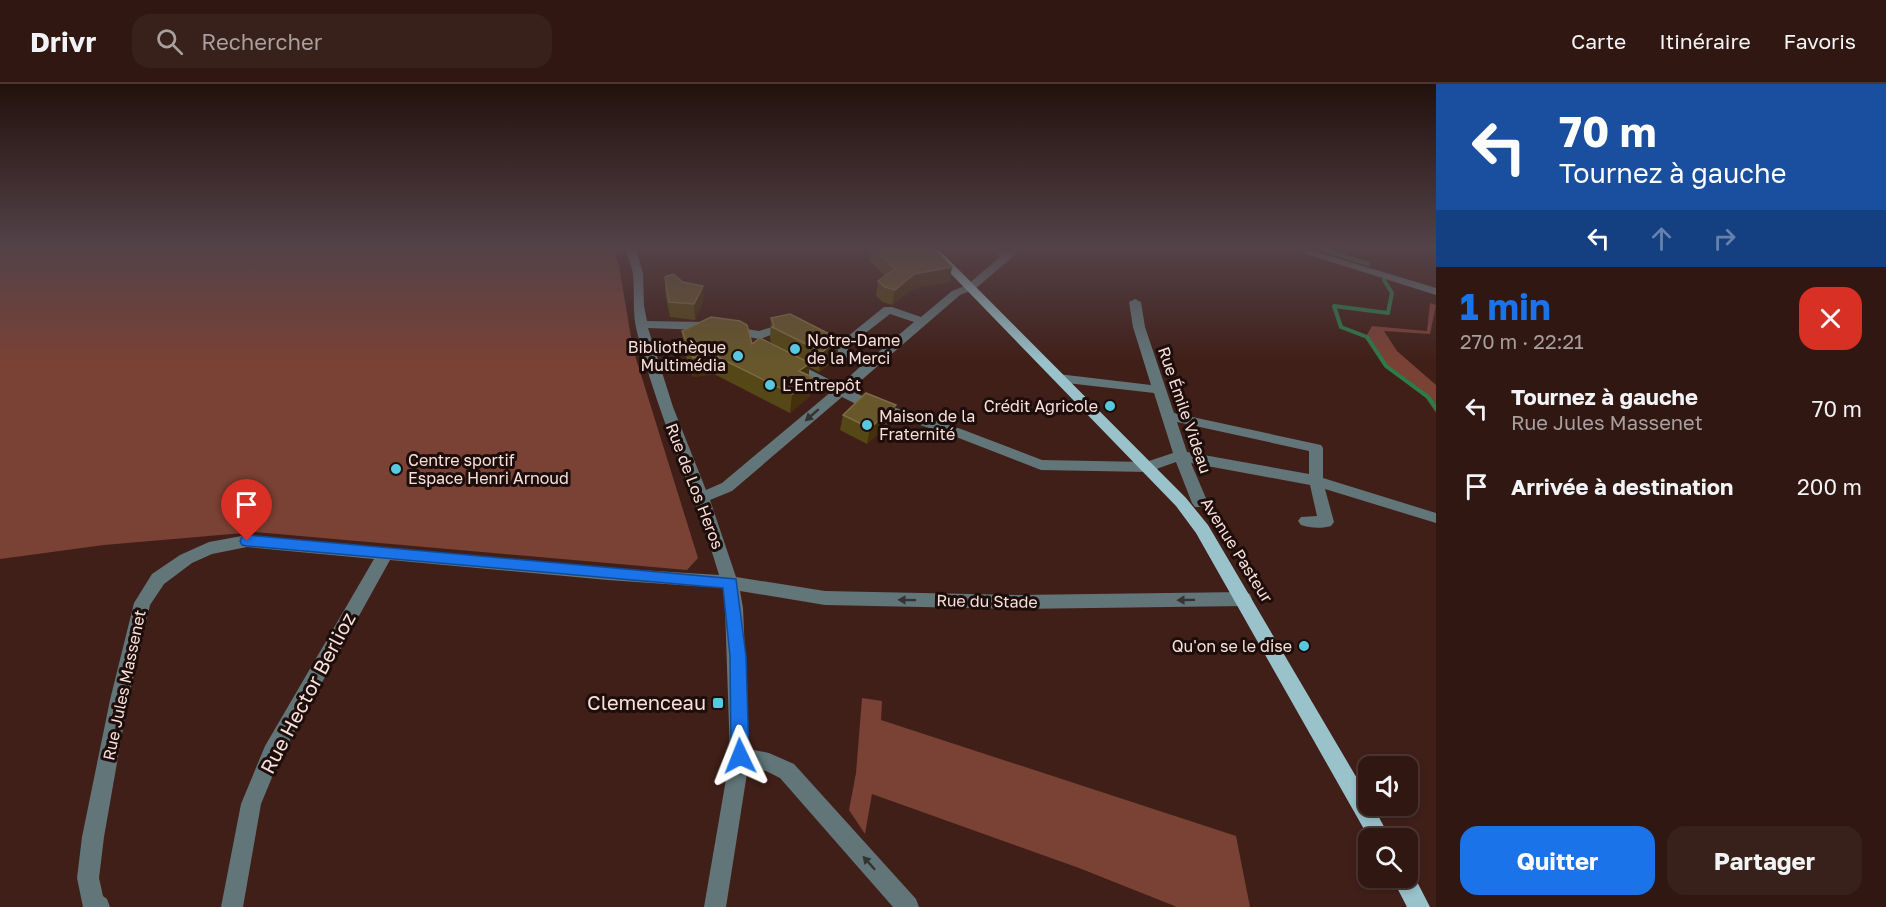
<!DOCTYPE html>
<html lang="fr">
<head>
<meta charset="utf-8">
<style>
	:root { --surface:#301712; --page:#38201b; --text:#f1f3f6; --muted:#a89f9f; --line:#4b3632; --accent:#1a73e8 }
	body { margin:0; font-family:"Golos Text",sans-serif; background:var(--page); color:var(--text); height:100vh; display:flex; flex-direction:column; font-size:22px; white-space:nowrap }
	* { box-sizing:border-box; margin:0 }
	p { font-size:20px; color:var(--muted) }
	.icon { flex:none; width:33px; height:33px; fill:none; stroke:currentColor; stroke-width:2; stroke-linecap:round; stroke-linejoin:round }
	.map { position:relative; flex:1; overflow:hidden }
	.sheet { display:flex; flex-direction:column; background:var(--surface); width:450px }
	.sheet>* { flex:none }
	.top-card { background:#1a4fa0; color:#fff; overflow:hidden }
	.buttons { position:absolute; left:1358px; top:672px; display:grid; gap:12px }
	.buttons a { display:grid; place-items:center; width:60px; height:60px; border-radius:12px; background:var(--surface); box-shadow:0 3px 9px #0003,0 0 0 2px var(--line); font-size:30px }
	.pin { position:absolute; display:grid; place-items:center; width:51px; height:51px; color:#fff; margin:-62px -26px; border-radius:50% 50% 50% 0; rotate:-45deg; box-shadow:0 0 6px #0007 }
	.pin .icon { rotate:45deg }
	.me { position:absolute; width:66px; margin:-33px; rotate:358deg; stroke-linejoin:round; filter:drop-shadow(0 0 4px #0008) }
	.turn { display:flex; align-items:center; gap:21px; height:126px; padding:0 24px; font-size:27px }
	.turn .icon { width:78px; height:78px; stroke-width:2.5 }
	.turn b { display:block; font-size:42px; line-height:51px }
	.lanes { display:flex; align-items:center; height:57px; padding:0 24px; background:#0003; justify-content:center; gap:30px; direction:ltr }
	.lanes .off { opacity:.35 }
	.round { display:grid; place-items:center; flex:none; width:63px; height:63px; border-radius:18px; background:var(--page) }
	.headline { display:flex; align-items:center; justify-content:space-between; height:102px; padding:0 24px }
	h1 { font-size:36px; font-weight:700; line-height:45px; color:var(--accent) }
	.button { display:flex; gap:12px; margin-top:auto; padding:12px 24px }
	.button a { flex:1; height:69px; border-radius:18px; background:var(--accent); color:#fff; font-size:24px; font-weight:700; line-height:69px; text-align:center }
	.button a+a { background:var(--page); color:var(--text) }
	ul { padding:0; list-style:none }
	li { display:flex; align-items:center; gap:18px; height:78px; padding:0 24px }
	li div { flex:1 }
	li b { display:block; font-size:22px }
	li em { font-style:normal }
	header { display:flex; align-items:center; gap:36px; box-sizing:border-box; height:84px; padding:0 30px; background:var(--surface); border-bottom:2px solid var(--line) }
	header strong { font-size:28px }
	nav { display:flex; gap:33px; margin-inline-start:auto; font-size:21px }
	.search { width:420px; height:54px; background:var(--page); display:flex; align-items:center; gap:15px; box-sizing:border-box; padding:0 21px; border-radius:18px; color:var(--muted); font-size:22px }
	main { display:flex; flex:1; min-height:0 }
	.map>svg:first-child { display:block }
</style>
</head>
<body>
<header>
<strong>Drivr</strong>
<div class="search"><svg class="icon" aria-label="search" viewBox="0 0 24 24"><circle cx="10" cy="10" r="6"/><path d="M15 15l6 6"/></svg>Rechercher</div>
<nav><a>Carte</a><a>Itinéraire</a><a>Favoris</a></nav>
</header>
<main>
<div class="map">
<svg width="1436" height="823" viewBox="0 0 1436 823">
	<rect width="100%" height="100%" fill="#401f18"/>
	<!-- green -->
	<path fill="#7a4135" d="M 0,163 L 613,163 L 619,182 L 633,265 L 698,474 L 687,486 L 255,448 L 104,461 L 0,475 Z
		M 1430,219 L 1436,221 L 1430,250 L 1384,247 L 1397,267 L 1436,301 L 1436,329 L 1426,314 L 1385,283 L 1365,254 L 1372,242 L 1427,247 Z
		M 862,614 L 882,617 L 881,636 L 1236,752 L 1250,823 L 1177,823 L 1079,784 L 872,710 L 865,750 L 849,726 L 856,689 Z"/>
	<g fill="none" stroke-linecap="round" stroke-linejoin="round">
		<!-- stream -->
		<path stroke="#297d4a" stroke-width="4" d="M 1315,163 L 1368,180
			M 1384,196 L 1392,209 L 1388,229 L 1334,222 L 1341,243 L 1367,253 L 1386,282 L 1428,313 L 1436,324"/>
		<!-- minor -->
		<path fill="#62767a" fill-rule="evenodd" d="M 625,163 L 635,163 L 643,189 L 644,222 L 647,237 L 705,238 L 759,247 L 789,238 L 795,242 L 760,255 L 705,246 L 648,244 L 673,323 L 706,406 L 722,399 L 832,307 L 787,284 L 785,281 L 787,278 L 795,278 L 840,301 L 861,282 L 832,265 L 884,223 L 892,223 L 921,233 L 952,207 L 967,201 L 1000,173 L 989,163 L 1000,163 L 1006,168 L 1013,163 L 1024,163 L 975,205 L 960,211 L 850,306 L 868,315 L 961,345 L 1042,376 L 1146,378 L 1173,369 L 1154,309 L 1058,298 L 1052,294 L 1058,290 L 1151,301 L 1133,243 L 1129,218 L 1135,215 L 1141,218 L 1145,243 L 1174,329 L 1321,361 L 1323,364 L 1323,394 L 1436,429 L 1436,439 L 1325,405 L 1334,438 L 1331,442 C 1322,445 1310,444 1301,441 L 1298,437 L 1301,433 L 1317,432 L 1310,401 L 1191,379 L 1208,419 L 1205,423 L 1195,423 L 1192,419 L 1176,378 L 1148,388 L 1041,386 L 951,351 L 858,321 L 842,313 L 732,407 L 710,416 L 736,493 L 825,507 L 1017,511 L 1244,508 L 1250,510 L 1252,515 L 1250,520 L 1244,522 L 1017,525 L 825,521 L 740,507 L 743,524 L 749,665 L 769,669 L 794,680 L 916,815 L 919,823 L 893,823 L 780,694 L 766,687 L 748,683 L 726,823 L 704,823 L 730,672 L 725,524 L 723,504 L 608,496 L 390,476 L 280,674 L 261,720 L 243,823 L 221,823 L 241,720 L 265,662 L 374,475 L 247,463 L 212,470 L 192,479 L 164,500 L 150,521 L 128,616 L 104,753 L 99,794 L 103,812 L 107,815 L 110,823 L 83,823 L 77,794 L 82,753 L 110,616 L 134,519 L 152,490 L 180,471 L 209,458 L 247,451 L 608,484 L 719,491 C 695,409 657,331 637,248 C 632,228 635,209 633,189 C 631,181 627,171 625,163 ZM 890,230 L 914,238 L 869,276 L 846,264 ZM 1177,338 L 1309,367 L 1309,390 L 1187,368 Z
			M 1284,163 L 1300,163 L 1436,204 L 1436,211 Z"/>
		<!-- major -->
		<path fill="#99c2cb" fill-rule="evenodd" d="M 925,163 L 936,163 L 1186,414 L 1208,441 L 1368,713 L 1368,722 L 1373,722 L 1390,754 L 1369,754 L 1196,449 L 1176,422 Z
			M 1407,785 L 1411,786 L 1430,823 L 1407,823 L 1392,794 L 1407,794 Z"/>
	</g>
	<!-- wall -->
	<path fill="#554716" d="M 871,163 L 931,163 L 952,183 L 949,198 L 912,205 L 892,221 L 883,218 L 876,212 L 878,197 L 885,192 L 869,176 Z
		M 665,193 L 683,198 L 703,202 L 703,217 L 695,236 L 670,233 L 665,208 Z
		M 771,234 L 839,255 L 837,275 L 819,288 L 809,283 L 809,292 L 812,293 L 810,312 L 790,329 L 714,290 L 693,293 L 683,265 L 682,247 L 752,260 L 771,260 L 770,254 Z
		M 896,321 L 892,337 L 867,360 L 840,346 L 843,331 Z"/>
	<!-- shaded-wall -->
	<path fill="#45300e" d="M 952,183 L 949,198 L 912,205 L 892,221 L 895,206 L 914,190 Z
		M 703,202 L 703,217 L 695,236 L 694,220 Z
		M 839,255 L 837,275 L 819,288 L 822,268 Z
		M 714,271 L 714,290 L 693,293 L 693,274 Z
		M 810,279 L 808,297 L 812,293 L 810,312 L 790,329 L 792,310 L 799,287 Z
		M 896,321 L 892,337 L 867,360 L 870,344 Z"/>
	<!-- building -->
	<path fill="#67572b" stroke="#7d6c46" stroke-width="1.5" d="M 874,163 L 931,163 L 952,183 L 914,190 L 895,206 L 885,203 L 878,197 L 895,185 Z
		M 673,190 L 683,198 L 703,202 L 694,220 L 669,218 L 665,193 Z
		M 790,230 L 839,255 L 822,268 L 772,243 L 774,241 L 771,234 Z
		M 711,233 L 740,237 L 747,241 L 752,260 L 760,254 L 810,279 L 799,287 L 812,293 L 792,310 L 714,271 L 693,274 L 682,247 Z
		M 866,309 L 896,321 L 870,344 L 843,331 Z"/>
	<!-- one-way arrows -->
	<defs><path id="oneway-solid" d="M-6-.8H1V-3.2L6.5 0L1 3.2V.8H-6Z" transform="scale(1.5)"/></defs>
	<g fill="#353232">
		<use href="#oneway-solid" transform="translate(812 331) rotate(139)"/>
		<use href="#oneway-solid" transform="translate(907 516) rotate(-179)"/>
		<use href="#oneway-solid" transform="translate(1186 516) rotate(179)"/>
		<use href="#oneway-solid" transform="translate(869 779) rotate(-132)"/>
	</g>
	<!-- sky -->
	<linearGradient id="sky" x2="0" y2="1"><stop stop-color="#23110d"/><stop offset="0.59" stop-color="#534248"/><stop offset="1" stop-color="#534248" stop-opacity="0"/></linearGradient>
	<rect width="1436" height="278" fill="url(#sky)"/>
	<!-- route -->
	<path fill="#1a73e8" stroke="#114b97" stroke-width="1.5" d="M 247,451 L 736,495 L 746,572 L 749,672 L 747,678 L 740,681 L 734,678 L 731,672 L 730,572 L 723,504 L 247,462 L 242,461 L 240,457 L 242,453 Z"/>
	<!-- markers -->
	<g fill="#56c9e0" stroke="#1d0e0b" stroke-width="2">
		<circle cx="795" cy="265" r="6"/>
		<circle cx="738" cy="272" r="6"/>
		<circle cx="770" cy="301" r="6"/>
		<circle cx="1110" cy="322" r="6"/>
		<circle cx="867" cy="341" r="6"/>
		<circle cx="396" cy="385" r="6"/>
		<circle cx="1304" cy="562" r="6"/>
		<rect x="712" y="613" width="12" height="12" rx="3"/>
	</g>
	<g text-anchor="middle" stroke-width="6" stroke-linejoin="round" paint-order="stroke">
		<!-- poi labels -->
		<g font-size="16" fill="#f7e0da" stroke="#1d0e0b" text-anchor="start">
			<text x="807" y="262">Notre-Dame<tspan x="807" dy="18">de la Merci</tspan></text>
			<text x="726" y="269" text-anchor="end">Bibliothèque<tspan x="726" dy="18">Multimédia</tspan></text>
			<text x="782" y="307">L’Entrepôt</text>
			<text x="1098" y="328" text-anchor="end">Crédit Agricole</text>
			<text x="879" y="338">Maison de la<tspan x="879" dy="18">Fraternité</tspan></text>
			<text x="408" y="382">Centre sportif<tspan x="408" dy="18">Espace Henri Arnoud</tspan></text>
			<text x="1292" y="568" text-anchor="end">Qu'on se le dise</text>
		</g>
		<!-- street labels -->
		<g font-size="16" fill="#f7e0da" stroke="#1d0e0b">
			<text transform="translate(1185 326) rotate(71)" y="6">Rue Émile Videau</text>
			<text transform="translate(695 402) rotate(69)" y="6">Rue de Los Heros</text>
			<text transform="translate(1237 466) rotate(58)" y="6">Avenue Pasteur</text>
			<text transform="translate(987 517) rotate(1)" y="6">Rue du Stade</text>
			<text transform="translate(124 601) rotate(-78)" y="6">Rue Jules Massenet</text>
		</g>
		<!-- near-street labels -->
		<g font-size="20" fill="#f7e0da" stroke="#1d0e0b">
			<text transform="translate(308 609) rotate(-62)" y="7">Rue Hector Berlioz</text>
		</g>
		<!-- near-poi labels -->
		<g font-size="20" fill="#f7e0da" stroke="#1d0e0b" text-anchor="end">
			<text x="706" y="626">Clemenceau</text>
		</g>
	</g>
</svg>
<div class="buttons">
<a><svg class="icon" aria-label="sound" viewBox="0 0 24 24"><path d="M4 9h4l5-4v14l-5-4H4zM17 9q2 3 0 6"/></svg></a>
<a><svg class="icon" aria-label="search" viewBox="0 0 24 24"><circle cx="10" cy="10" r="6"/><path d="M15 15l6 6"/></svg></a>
</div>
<div class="pin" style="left:247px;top:457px;background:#d93025"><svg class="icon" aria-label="arrive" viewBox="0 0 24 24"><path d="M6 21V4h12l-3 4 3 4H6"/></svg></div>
<svg class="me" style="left:740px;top:672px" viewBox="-20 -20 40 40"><path d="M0-17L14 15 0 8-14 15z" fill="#1a73e8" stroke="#fff" stroke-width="4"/></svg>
</div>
<section class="sheet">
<div class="top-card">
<div class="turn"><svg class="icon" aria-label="left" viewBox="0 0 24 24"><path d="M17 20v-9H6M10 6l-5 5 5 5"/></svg><div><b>70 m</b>Tournez à gauche</div></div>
<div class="lanes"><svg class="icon" aria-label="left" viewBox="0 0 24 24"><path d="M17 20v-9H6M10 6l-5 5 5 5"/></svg><svg class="icon off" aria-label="ahead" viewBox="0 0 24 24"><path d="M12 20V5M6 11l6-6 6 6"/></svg><svg class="icon off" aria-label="right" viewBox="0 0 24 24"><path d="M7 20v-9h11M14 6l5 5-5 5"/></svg></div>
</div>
<div class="headline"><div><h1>1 min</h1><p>270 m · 22:21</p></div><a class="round" style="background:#d93025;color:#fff"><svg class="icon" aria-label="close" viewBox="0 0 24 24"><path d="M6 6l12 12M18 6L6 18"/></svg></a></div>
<ul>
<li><svg class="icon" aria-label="left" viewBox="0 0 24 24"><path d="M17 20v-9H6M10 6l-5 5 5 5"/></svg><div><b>Tournez à gauche</b><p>Rue Jules Massenet</p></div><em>70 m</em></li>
<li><svg class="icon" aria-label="arrive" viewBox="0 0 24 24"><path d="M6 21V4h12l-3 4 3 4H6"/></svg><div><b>Arrivée à destination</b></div><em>200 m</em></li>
</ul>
<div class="button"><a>Quitter</a><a>Partager</a></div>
</section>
</main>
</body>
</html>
